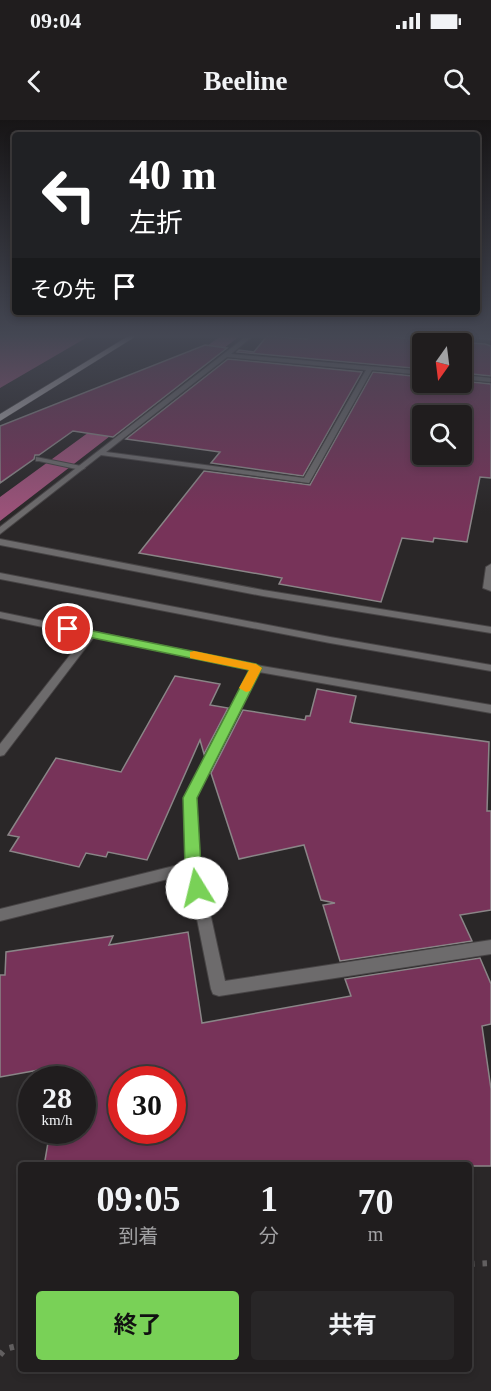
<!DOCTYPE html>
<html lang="ja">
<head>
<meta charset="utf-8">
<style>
	:root { --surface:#201d1e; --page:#282627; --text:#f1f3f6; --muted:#a2a2a4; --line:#3d3b3c; --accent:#79d157 }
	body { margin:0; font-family:"Times New Roman","Noto Sans JP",serif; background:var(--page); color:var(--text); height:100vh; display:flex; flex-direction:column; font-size:22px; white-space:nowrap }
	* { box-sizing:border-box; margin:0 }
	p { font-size:20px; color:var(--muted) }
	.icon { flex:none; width:33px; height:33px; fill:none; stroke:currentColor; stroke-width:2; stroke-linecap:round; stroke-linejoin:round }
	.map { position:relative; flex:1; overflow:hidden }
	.side { position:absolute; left:18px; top:1042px; width:454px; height:210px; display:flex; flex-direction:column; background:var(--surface); border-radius:6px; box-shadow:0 3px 9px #0003,0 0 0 2px var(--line) }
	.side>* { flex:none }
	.top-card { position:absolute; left:12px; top:12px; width:468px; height:183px; border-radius:6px; box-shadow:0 3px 9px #0003,0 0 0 2px var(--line); background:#202124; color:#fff; overflow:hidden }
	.needle { width:39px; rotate:194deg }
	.buttons { position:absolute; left:412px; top:213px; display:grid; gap:12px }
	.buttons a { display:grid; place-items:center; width:60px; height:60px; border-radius:6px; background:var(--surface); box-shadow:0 3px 9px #0003,0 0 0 2px var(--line); font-size:30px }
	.speed { position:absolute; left:18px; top:946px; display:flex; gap:12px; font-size:30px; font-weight:700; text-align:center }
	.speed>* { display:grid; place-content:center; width:78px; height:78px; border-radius:50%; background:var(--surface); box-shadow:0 3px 9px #0003,0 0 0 2px var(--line); line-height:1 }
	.speed small { font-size:15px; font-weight:400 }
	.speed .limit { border:9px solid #d22; background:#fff; color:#111 }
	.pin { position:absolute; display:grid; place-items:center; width:51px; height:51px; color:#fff; margin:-26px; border:3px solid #fff; border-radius:50%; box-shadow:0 2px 6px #0007 }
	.me { position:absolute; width:66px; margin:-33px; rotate:351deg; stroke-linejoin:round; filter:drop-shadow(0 0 4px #0008) }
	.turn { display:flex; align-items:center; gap:21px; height:126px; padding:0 18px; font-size:27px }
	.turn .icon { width:78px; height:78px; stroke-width:2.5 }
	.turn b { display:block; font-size:42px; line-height:51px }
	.then { display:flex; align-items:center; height:57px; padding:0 18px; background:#0003; gap:12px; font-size:22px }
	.eta { display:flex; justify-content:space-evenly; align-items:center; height:102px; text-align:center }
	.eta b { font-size:36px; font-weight:700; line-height:42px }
	.primary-button { display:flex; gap:12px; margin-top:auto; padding:12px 18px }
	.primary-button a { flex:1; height:69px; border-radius:6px; background:var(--accent); color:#111; font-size:24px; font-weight:700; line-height:69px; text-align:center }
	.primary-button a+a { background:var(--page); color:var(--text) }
	.status { display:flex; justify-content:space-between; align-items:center; height:42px; padding:0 30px; background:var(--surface); direction:ltr }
	.status svg { height:16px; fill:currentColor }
	header { display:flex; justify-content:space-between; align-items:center; height:78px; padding:0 18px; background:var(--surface); font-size:27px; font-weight:700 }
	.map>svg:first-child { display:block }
</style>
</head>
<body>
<div class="status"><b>09:04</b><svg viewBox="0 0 49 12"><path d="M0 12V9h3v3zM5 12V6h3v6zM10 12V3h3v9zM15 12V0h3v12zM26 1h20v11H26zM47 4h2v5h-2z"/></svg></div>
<header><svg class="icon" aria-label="back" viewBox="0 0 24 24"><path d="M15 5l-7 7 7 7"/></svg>Beeline<svg class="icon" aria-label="search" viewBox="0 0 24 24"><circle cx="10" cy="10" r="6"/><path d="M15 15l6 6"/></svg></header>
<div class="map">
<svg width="491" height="1271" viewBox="0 0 491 1271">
	<rect width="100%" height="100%" fill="#2a2728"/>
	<!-- water -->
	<path fill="#9b5279" d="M 0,215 L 91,215 L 0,268 Z
		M 222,215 L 241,215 L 0,401 L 0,377 Z"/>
	<!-- building -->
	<path fill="#773359" stroke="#8a8587" stroke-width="1.5" fill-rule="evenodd" d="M 309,215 L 367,215 L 485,224 L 491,226 L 491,256 L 462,253 L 462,224 L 423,224 L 423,249 L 237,232 L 239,230 L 254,232 L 267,216 L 307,219 Z
		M 205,225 L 227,228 L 113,317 L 73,311 L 39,335 L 35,335 L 34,339 L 0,363 L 0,306 Z
		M 228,239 L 362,252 L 303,356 L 211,343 L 220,332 L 126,319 Z
		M 373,252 L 423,257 L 423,262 L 462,261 L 491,264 L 491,358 L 480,357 L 467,422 L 434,418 L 433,422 L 402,418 L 381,482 L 279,464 L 282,458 L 139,433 L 204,351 L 310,365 ZM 423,296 L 462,296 L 462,334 L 423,334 Z
		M 175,556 L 220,564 L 210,585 L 228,588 L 204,634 L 200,620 L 147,740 L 108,732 L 106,737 L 86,733 L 79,747 L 10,731 L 19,717 L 8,715 L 56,638 L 121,652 Z
		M 317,569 L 356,576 L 350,602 L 353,603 L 489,622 L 487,691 L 491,691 L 491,790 L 460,795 L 472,821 L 340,841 L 323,785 L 335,783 L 321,780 L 304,725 L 239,739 L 211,653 L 243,590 L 305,600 L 306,596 L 310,596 Z
		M 188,812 L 202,903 L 351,876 L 345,859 L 480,838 L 491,864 L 491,904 L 482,906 L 491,969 L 491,1046 L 44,1046 L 50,1011 L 82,1011 L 82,960 L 59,960 L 61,946 L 0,957 L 0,855 L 5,855 L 6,832 L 113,816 L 109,825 ZM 122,960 L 172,960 L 172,1011 L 122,1011 Z"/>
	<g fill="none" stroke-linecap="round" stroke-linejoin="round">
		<defs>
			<path id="service" d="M 36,337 L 81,346 L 85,348 L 81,350 L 39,341 L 36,341 Z
				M 491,444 L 491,471 L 483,468 L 486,447 Z"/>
			<path id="minor" d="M 248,215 L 254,215 L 231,234 L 423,251 L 423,255 L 372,250 L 309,363 L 101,335 L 0,414 L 0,407 ZM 227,237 L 366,250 L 304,358 L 106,332 Z
				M 447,215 L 491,216 L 491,220 L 450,217 Z
				M 462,255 L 491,258 L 491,262 L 462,259 Z
				M 0,419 L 263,470 L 491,507 L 491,513 L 263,476 L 0,425 Z
				M 0,492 L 256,545 L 491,585 L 491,593 L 259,552 L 196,678 L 200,747 L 225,861 L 491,820 L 491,834 L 219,876 L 213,874 L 211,869 L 188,754 L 0,801 L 0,789 L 186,743 L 184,678 L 250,550 L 94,517 L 4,635 L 0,636 L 0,624 L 85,516 L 0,498 Z"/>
			<path id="tertiary" d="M 0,453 L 330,517 L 491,545 L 491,551 L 330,523 L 0,459 Z"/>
			<path id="primary" d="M 130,215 L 138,215 L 0,301 L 0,294 Z"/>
		</defs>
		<!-- service casing -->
		<use href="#service" stroke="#474445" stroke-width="2"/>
		<!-- minor casing -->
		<use href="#minor" stroke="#474445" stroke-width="2"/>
		<!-- tertiary casing -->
		<use href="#tertiary" stroke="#474445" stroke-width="2"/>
		<!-- primary casing -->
		<use href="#primary" stroke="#474445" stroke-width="1"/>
		<!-- path -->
		<path stroke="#625f60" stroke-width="6" stroke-dasharray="4.5 8" stroke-linecap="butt" d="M 470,1144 L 491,1143
			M 0,1235 L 5,1229 L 21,1225"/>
		<!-- service -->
		<use href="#service" fill="#6d6b6c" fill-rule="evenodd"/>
		<!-- minor -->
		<use href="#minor" fill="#6d6b6c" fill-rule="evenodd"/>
		<!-- tertiary -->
		<use href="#tertiary" fill="#6d6b6c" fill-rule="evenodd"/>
		<!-- primary -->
		<use href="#primary" fill="#b3afb1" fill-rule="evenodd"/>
	</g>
	<!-- sky -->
	<linearGradient id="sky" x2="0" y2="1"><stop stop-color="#171516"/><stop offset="0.55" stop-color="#444753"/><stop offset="1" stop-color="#444753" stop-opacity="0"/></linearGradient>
	<rect width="491" height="393" fill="url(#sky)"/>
	<!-- route -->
	<path fill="#79d157" stroke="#4f8839" stroke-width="1.5" d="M 68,506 L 256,544 L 262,548 L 197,678 L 201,747 L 205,768 L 203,772 L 197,774 L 192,772 L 185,747 L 183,678 L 249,550 L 64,512 L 62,509 Z"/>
	<!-- slow -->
	<path fill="#f59e0b" d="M 194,531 L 256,544 L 262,548 L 250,571 L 246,572 L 239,568 L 249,550 L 190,538 L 190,532 Z"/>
</svg>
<div class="buttons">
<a><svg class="needle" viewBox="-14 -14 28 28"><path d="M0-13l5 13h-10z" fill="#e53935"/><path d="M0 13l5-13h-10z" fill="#a2a2a4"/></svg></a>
<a><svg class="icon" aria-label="search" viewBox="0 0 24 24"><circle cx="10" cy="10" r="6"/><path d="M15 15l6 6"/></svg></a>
</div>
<div class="speed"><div>28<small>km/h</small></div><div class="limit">30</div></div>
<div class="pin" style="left:68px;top:509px;background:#d93025"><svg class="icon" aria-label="arrive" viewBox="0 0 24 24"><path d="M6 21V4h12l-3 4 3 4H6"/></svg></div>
<svg class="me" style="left:197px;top:768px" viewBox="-20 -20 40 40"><circle r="19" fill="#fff"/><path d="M0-13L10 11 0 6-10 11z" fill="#79d157"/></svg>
<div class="top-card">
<div class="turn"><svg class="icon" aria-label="left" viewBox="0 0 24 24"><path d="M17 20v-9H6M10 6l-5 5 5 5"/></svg><div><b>40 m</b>左折</div></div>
<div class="then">その先<svg class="icon" aria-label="arrive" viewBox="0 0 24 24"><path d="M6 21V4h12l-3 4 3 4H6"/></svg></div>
</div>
<section class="side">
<div class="eta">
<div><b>09:05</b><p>到着</p></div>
<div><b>1</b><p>分</p></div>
<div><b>70</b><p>m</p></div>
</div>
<div class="primary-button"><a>終了</a><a>共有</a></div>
</section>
</div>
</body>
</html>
